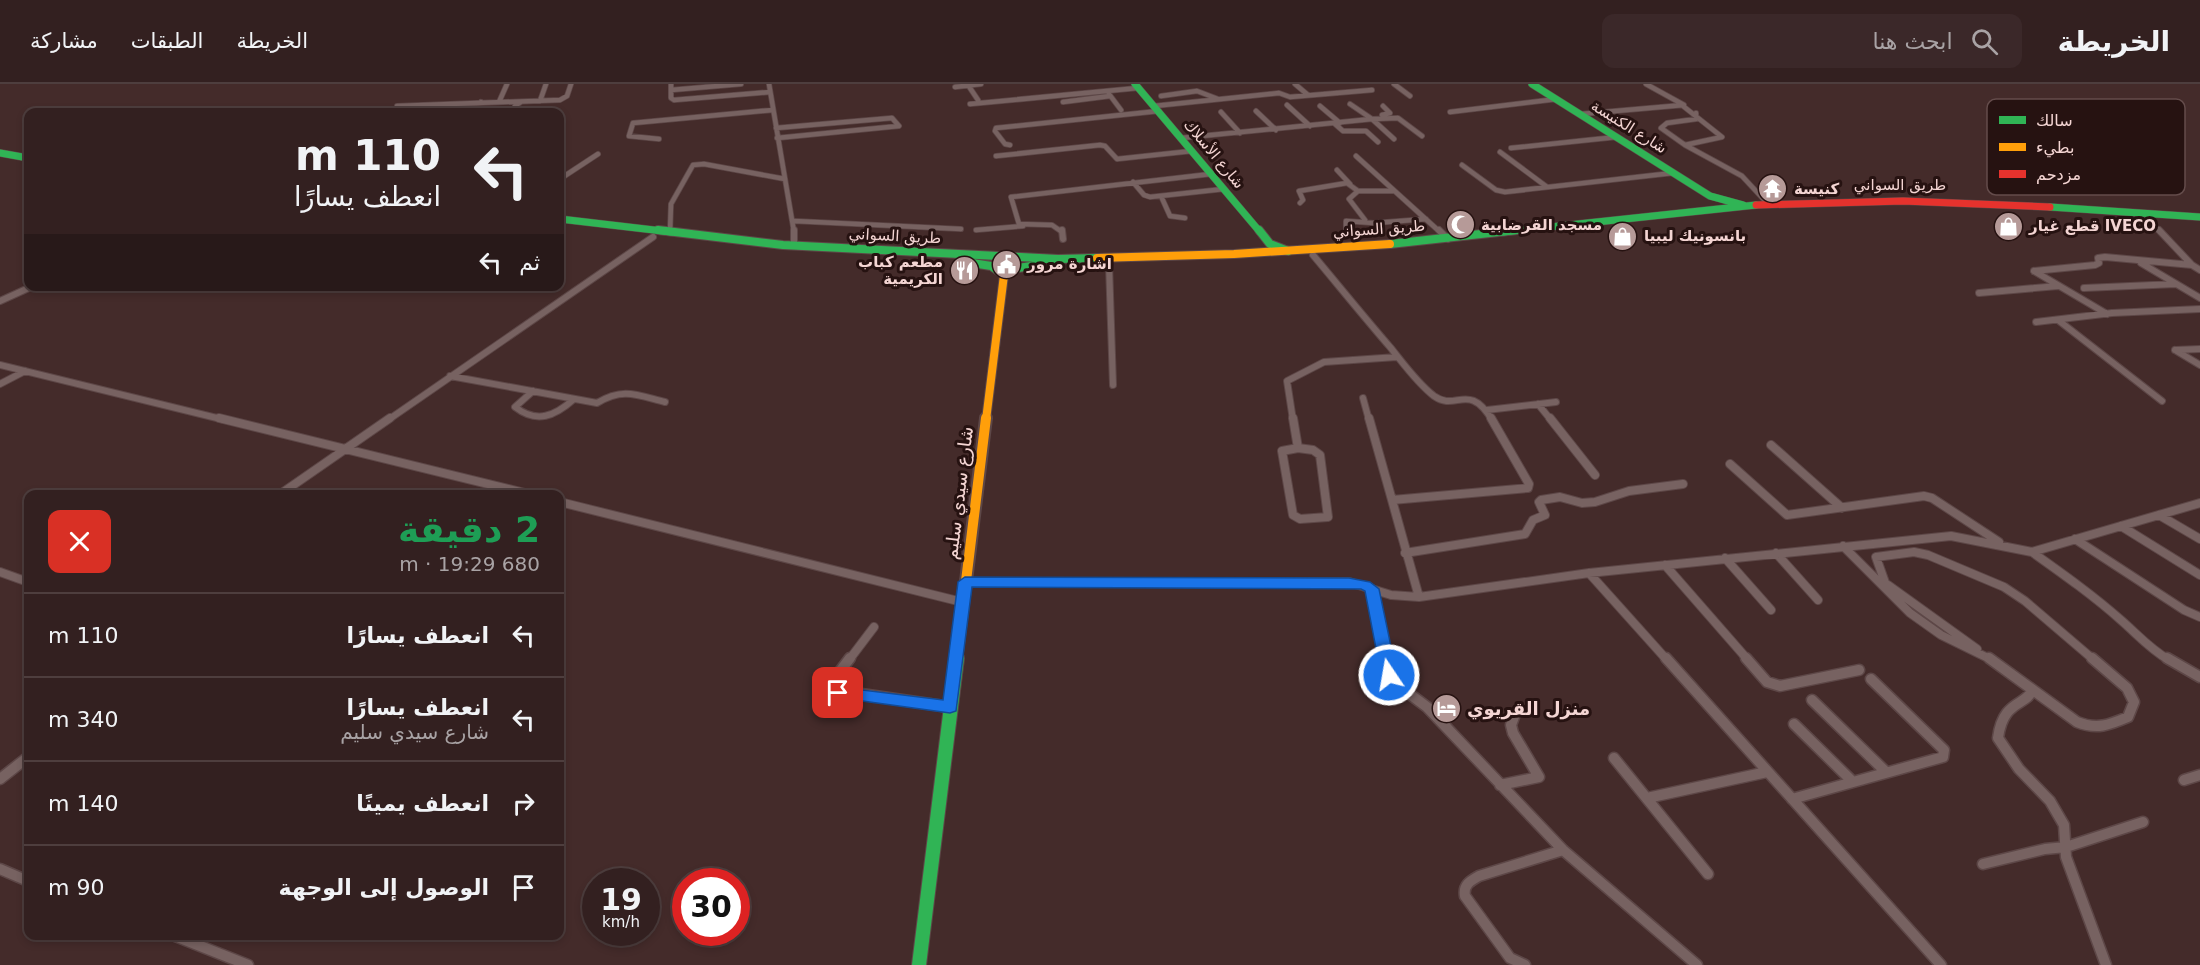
<!DOCTYPE html>
<html lang="ar">
<head>
<meta charset="utf-8">
<style>
	:root { --surface:#332020; --page:#3b2829; --text:#f1f3f6; --muted:#a9a3a5; --line:#4e3e3e }
	body { margin:0; font-family:"DejaVu Sans","Noto Sans Arabic",sans-serif; background:var(--page); color:var(--text); direction:rtl; height:100vh; display:flex; flex-direction:column; font-size:22px; white-space:nowrap }
	* { box-sizing:border-box; margin:0 }
	p { font-size:20px; color:var(--muted) }
	.icon { flex:none; width:33px; height:33px; fill:none; stroke:currentColor; stroke-width:2; stroke-linecap:round; stroke-linejoin:round }
	.map { position:relative; flex:1; overflow:hidden; direction:ltr }
	.details { position:absolute; left:24px; top:406px; width:540px; height:450px; display:flex; flex-direction:column; background:var(--surface); border-radius:12px; box-shadow:0 3px 9px #0003,0 0 0 2px var(--line); direction:rtl }
	.details>* { flex:none }
	.top-card { position:absolute; left:24px; top:24px; width:540px; height:183px; border-radius:12px; box-shadow:0 3px 9px #0003,0 0 0 2px var(--line); direction:rtl; background:#332020; color:var(--text); overflow:hidden }
	.speed { position:absolute; left:582px; top:784px; display:flex; gap:12px; font-size:30px; font-weight:700; text-align:center }
	.speed>* { display:grid; place-content:center; width:78px; height:78px; border-radius:50%; background:var(--surface); box-shadow:0 3px 9px #0003,0 0 0 2px var(--line); line-height:1 }
	.speed small { font-size:15px; font-weight:400 }
	.speed .limit { border:9px solid #d22; background:#fff; color:#111 }
	.pin { position:absolute; display:grid; place-items:center; width:51px; height:51px; color:#fff; margin:-26px; border-radius:12px; box-shadow:0 3px 9px #0006 }
	.me { position:absolute; width:66px; margin:-33px; rotate:348deg; stroke-linejoin:round; filter:drop-shadow(0 0 4px #0008) }
	.turn { display:flex; align-items:center; gap:21px; height:126px; padding:0 24px; font-size:27px }
	.turn .icon { width:78px; height:78px; stroke-width:2.5 }
	.turn b { display:block; font-size:42px; line-height:51px }
	.then { display:flex; align-items:center; height:57px; padding:0 24px; background:#0003; gap:12px; font-size:22px }
	.round { display:grid; place-items:center; flex:none; width:63px; height:63px; border-radius:12px; background:var(--page) }
	.headline { display:flex; align-items:center; justify-content:space-between; height:102px; padding:0 24px }
	h1 { font-size:36px; font-weight:700; line-height:45px; color:#1e9e55 }
	ul { padding:0; list-style:none }
	li { display:flex; align-items:center; gap:18px; height:84px; padding:0 24px; border-top:2px solid var(--line) }
	li div { flex:1 }
	li b { display:block; font-size:22px }
	li em { font-style:normal }
	header { display:flex; align-items:center; gap:36px; box-sizing:border-box; height:84px; padding:0 30px; background:var(--surface); border-bottom:2px solid var(--line) }
	header strong { font-size:28px }
	nav { display:flex; gap:33px; margin-inline-start:auto; font-size:21px }
	.search { width:420px; height:54px; background:var(--page); display:flex; align-items:center; gap:15px; box-sizing:border-box; padding:0 21px; border-radius:12px; color:var(--muted); font-size:22px }
	.map>svg:first-child { display:block }
</style>
</head>
<body>
<header>
<strong>الخريطة</strong>
<div class="search"><svg class="icon" aria-label="search" viewBox="0 0 24 24"><circle cx="10" cy="10" r="6"/><path d="M15 15l6 6"/></svg>ابحث هنا</div>
<nav><a>الخريطة</a><a>الطبقات</a><a>مشاركة</a></nav>
</header>
<div class="map">
<svg width="2200" height="881" viewBox="0 0 2200 881">
	<rect width="100%" height="100%" fill="#442b2a"/>
	<g fill="none" stroke-linecap="round" stroke-linejoin="round">
		<defs>
			<path id="street-far3" d="M 671,0 L 671,14 L 674,16 L 770,8
				M 769,0 L 794,148
				M 1295,0 L 1308,11
				M 1394,0 L 1410,12
				M 968,1 L 978,16
				M 955,3 L 981,0
				M 671,6 L 741,0
				M 1109,10 L 1121,26
				M 1161,12 L 1197,7 L 1218,15
				M 540,17 L 546,0
				M 499,18 L 507,0
				M 1063,18 L 1110,12
				M 970,20 L 1138,4
				M 1287,21 L 1310,42
				M 397,22 L 560,16 L 567,12 L 571,0
				M 1154,22 L 1279,9 L 1290,13 L 1372,6
				M 1320,22 L 1340,39
				M 1683,22 L 1722,53 L 1685,61 L 1742,92 L 1768,120
				M 1256,27 L 1276,46
				M 474,28 L 481,18
				M 513,28 L 515,22 L 521,18
				M 1221,28 L 1240,49
				M 1450,28 L 1557,15
				M 1581,30 L 1684,21 L 1646,0
				M 1382,31 L 1390,29 L 1383,22
				M 1335,40 L 1343,47 L 1366,47 L 1378,58
				M 776,44 L 892,34 L 899,42 L 777,54
				M 1181,54 L 1372,35 L 1350,20
				M 659,55 L 629,52 L 633,39 L 773,26
				M 1394,55 L 1372,35 L 1398,34 L 1422,52
				M 1010,61 L 1005,60 L 995,47 L 996,44 L 1159,27
				M 1685,61 L 1661,44 L 1667,39 L 1696,35 L 1696,29
				M 1511,64 L 1617,53
				M 1500,68 L 1547,103
				M 996,72 L 1100,61 L 1105,62 L 1117,75 L 1192,67
				M 1356,72 L 1440,148
				M 1462,81 L 1496,106 L 1505,108 L 1673,89
				M 1337,86 L 1350,100
				M 560,95 L 598,70
				M 1133,98 L 1144,111 L 1150,113 L 1224,105
				M 1358,107 L 1349,115 L 1365,136
				M 1161,112 L 1170,132 L 1185,134
				M 1300,119 L 1303,116 L 1299,107 L 1347,99 L 1358,107 L 1394,107
				M 2147,134 L 2160,148
				M 794,137 L 961,145
				M 976,146 L 1023,142
				M 1346,146 L 1346,137 L 1374,139 L 1426,135
				M 670,148 L 671,120 L 693,81 L 704,80 L 785,95
				M 1062,148 L 1052,141 L 1019,140 L 1011,113 L 1211,90"/>
			<path id="street-far2" d="M 794,146 L 794,162
				M 1062,146 L 1063,155
				M 1439,146 L 1448,155
				M 2159,146 L 2192,181
				M 1313,171 C 1339,202 1364,233 1390,263 C 1403,279 1417,299 1434,312 C 1456,328 1469,297 1492,336
				M 2141,179 L 2200,214
				M 1109,180 L 1113,301
				M 2034,187 L 2095,181 L 2099,179 L 2098,174 L 2105,173 L 2192,181 L 2200,186
				M 2034,187 L 2107,230
				M 2084,204 L 2176,200
				M 1979,209 L 2058,202
				M 0,217 L 33,202
				M 2058,236 L 2162,317
				M 2036,238 L 2112,229 L 2200,225
				M 2175,266 L 2200,281
				M 2175,266 L 2200,265
				M 0,281 L 225,336
				M 450,292 L 597,319 C 623,303 637,311 665,318
				M 0,300 L 25,287
				M 533,307 L 515,323 C 537,340 555,332 574,315
				M 1363,314 L 1369,336
				M 1538,320 L 1551,336
				M 1487,326 L 1556,318
				M 388,336 L 653,153
				M 1293,336 L 1287,297 L 1324,278 L 1397,273"/>
			<path id="street-far1" d="M 219,334 L 533,411
				M 1293,334 L 1298,364
				M 1369,334 L 1392,416
				M 1550,334 L 1595,391
				M 1771,361 L 1842,424
				M 1298,364 L 1313,366 L 1320,371 L 1328,433 L 1300,435 L 1293,431 L 1282,367 Z
				M 1730,380 L 1787,431 L 1924,412 L 1932,414 L 1999,458
				M 279,411 L 390,334
				M 560,418 L 962,518
				M 2159,431 L 2200,455
				M 2121,442 L 2200,491
				M 2075,455 L 2184,526 L 2200,533
				M 1843,462 L 1910,529 L 1941,551 L 1992,576
				M 2032,468 C 2063,490 2094,512 2122,537 C 2138,551 2150,565 2169,576
				M 1405,469 L 1525,450 L 1533,436 L 1545,431 L 1539,418 L 1541,416 L 1560,413 L 1582,419 L 1595,418 L 1629,407 L 1683,400
				M 1776,469 L 1818,516
				M 1725,474 L 1771,526
				M 1665,481 L 1748,576
				M 0,488 L 28,498
				M 1589,489 L 1667,576
				M 965,498 L 1349,498 L 1391,511 L 1419,513 L 1589,489 L 1951,452 L 2032,468 L 2200,419
				M 1888,501 L 1977,565
				M 1371,505 L 1386,576
				M 1888,507 L 1876,473 L 1914,468 L 1928,471 L 2004,503 L 2025,517 L 2094,576
				M 1419,513 L 1392,416 L 1528,404 L 1529,400 L 1491,334
				M 849,576 L 874,543"/>
			<path id="street" d="M 850,574 L 832,598 L 834,606 L 950,623
				M 1385,574 L 1389,591 L 1395,599 L 1427,623 L 1563,766 L 1697,881
				M 1666,574 L 1941,881
				M 1746,574 L 1767,598 L 1780,602 L 1859,586
				M 1989,574 L 2077,638 C 2097,646 2109,641 2128,633 L 2134,618 L 2127,604 L 2092,574
				M 2167,574 L 2200,593
				M 2032,606 C 2027,622 2003,615 1998,654 L 2019,685 L 2050,717 L 2064,741 L 2066,773 L 2106,881
				M 1812,616 L 1886,688
				M 1794,640 L 1853,698
				M 1614,674 L 1708,790
				M 0,695 L 28,673
				M 2184,696 L 2200,691
				M 1500,701 L 1539,693 L 1513,649 L 1511,641 L 1515,630
				M 1647,714 L 1767,688
				M 1792,715 L 1943,673 L 1944,666 L 1871,595
				M 1983,780 L 2045,765 L 2066,763 L 2143,738
				M 0,785 L 28,797
				M 175,852 L 248,881
				M 1525,881 L 1510,874 L 1465,812 C 1463,801 1470,797 1479,792 L 1563,766"/>
			<path id="fast-far3" d="M 1135,0 L 1260,148
				M 1532,0 L 1710,112 L 1743,121
				M 0,69 L 28,74
				M 2050,123 L 2200,133
				M 560,135 L 671,148
				M 1503,148 L 1756,121"/>
			<path id="fast-far2" d="M 658,146 L 783,161 L 1058,175 L 1097,174
				M 1259,146 L 1270,160 L 1288,167
				M 1390,160 L 1517,146
				M 972,179 L 991,182 L 1004,191 L 1018,184 L 1038,181"/>
			<path id="fast-far1" d="M 956,576 L 966,497"/>
			<path id="fast" d="M 919,881 L 957,574"/>
			<path id="slow-far1" d="M 1097,174 L 1234,170 L 1390,160
				M 986,336 L 1004,191"/>
			<path id="slow" d="M 966,497 L 986,334"/>
			<path id="jam" d="M 1756,121 L 1903,117 L 2050,123"/>
		</defs>
		<!-- street-far3 casing -->
		<use href="#street-far3" stroke="#5d4747" stroke-width="6"/>
		<!-- street-far2 casing -->
		<use href="#street-far2" stroke="#5d4747" stroke-width="8"/>
		<!-- street-far1 casing -->
		<use href="#street-far1" stroke="#5d4747" stroke-width="10"/>
		<!-- street casing -->
		<use href="#street" stroke="#5d4747" stroke-width="13"/>
		<!-- fast-far3 casing -->
		<use href="#fast-far3" stroke="#5d4747" stroke-width="8"/>
		<!-- fast-far2 casing -->
		<use href="#fast-far2" stroke="#5d4747" stroke-width="10"/>
		<!-- fast-far1 casing -->
		<use href="#fast-far1" stroke="#5d4747" stroke-width="14"/>
		<!-- fast casing -->
		<use href="#fast" stroke="#5d4747" stroke-width="16"/>
		<!-- slow-far1 casing -->
		<use href="#slow-far1" stroke="#5d4747" stroke-width="10"/>
		<!-- slow casing -->
		<use href="#slow" stroke="#5d4747" stroke-width="14"/>
		<!-- jam casing -->
		<use href="#jam" stroke="#5d4747" stroke-width="8"/>
		<!-- street-far3 -->
		<use href="#street-far3" stroke="#776261" stroke-width="4.5"/>
		<!-- street-far2 -->
		<use href="#street-far2" stroke="#776261" stroke-width="6"/>
		<!-- street-far1 -->
		<use href="#street-far1" stroke="#776261" stroke-width="8"/>
		<!-- street -->
		<use href="#street" stroke="#776261" stroke-width="10"/>
		<!-- fast-far3 -->
		<use href="#fast-far3" stroke="#30b455" stroke-width="7"/>
		<!-- fast-far2 -->
		<use href="#fast-far2" stroke="#30b455" stroke-width="8"/>
		<!-- fast-far1 -->
		<use href="#fast-far1" stroke="#30b455" stroke-width="10"/>
		<!-- fast -->
		<use href="#fast" stroke="#30b455" stroke-width="14"/>
		<!-- slow-far1 -->
		<use href="#slow-far1" stroke="#ff9f0a" stroke-width="8"/>
		<!-- slow -->
		<use href="#slow" stroke="#ff9f0a" stroke-width="10"/>
		<!-- jam -->
		<use href="#jam" stroke="#e5322d" stroke-width="7"/>
	</g>
	<!-- route -->
	<path fill="#1a73e8" stroke="#114b97" stroke-width="1.5" d="M 965,493 L 1349,494 L 1370,498 L 1379,505 L 1397,591 L 1389,596 L 1381,591 L 1365,507 L 1361,505 L 972,503 L 956,627 L 950,629 L 833,613 L 830,609 L 833,604 L 838,603 L 943,616 L 958,498 Z"/>
	<!-- icons -->
	<defs>
		<symbol id="temple-disc" viewBox="-11 -11 22 22"><circle r="9.5" fill="#b69a98" stroke="#261211"/><path d="M0-6L5-2H3V0L6.5 2.5H4V6H1.5V3h-3V6H-4V2.5H-6.5L-3 0V-2H-5Z" fill="#fff"/></symbol>
		<symbol id="mosque-disc" viewBox="-11 -11 22 22"><circle r="9.5" fill="#b69a98" stroke="#261211"/><path d="M3.5-4.9A6 6 0 1 0 3.5 4.9A5 5 0 1 1 3.5-4.9Z" fill="#fff"/></symbol>
		<symbol id="shop-disc" viewBox="-11 -11 22 22"><circle r="9.5" fill="#b69a98" stroke="#261211"/><path d="M-5-2.5h2.3a2.7 3.5 0 0 1 5.4 0H5L5.5 6h-11ZM-1.5-2.5h3a1.5 2.3 0 0 0-3 0Z" fill="#fff"/></symbol>
		<symbol id="civic-disc" viewBox="-11 -11 22 22"><circle r="9.5" fill="#b69a98" stroke="#261211"/><path d="M-.6-6.5H3V-4.5H.6V-3L4-1V1h2V6H-6V1h2V-1L-.6-3ZM-1.2 2.5V6h2.4V2.5Z" fill="#fff"/></symbol>
		<symbol id="restaurant-disc" viewBox="-11 -11 22 22"><circle r="9.5" fill="#b69a98" stroke="#261211"/><path d="M-5-6h1v4h1v-4h1v4h1v-4h1v5L-1.5 .5V6h-2V.5L-5-1ZM5-6V6H3V1.5H1.5Q1.5-4 5-6Z" fill="#fff"/></symbol>
		<symbol id="hotel-disc" viewBox="-11 -11 22 22"><circle r="9.5" fill="#b69a98" stroke="#261211"/><path d="M-6-4.5h1.5V1H6V5H4.5V3h-9V5H-6ZM-4 0a1.8 1.8 0 1 1 3.6 0ZM.5 0V-2.5h3Q6-2.5 6 0Z" fill="#fff"/></symbol>
	</defs>
	<g fill-rule="evenodd">
		<use href="#temple-disc" x="1756" y="88" width="33" height="33"/>
		<use href="#mosque-disc" x="1444" y="124" width="33" height="33"/>
		<use href="#shop-disc" x="1992" y="126" width="33" height="33"/>
		<use href="#shop-disc" x="1606" y="136" width="33" height="33"/>
		<use href="#civic-disc" x="990" y="164" width="33" height="33"/>
		<use href="#restaurant-disc" x="948" y="170" width="33" height="33"/>
		<use href="#hotel-disc" x="1430" y="608" width="33" height="33"/>
	</g>
	<g text-anchor="middle" stroke-width="6" stroke-linejoin="round" paint-order="stroke">
		<!-- far-street labels -->
		<g font-size="15" fill="#f4d5d3" stroke="#261211">
			<text transform="translate(1629 43) rotate(32)" y="5">شارع الكنيسة</text>
			<text transform="translate(1214 70) rotate(50)" y="5">شارع الأسلاك</text>
			<text x="1900" y="106">طريق السواني</text>
			<text transform="translate(1379 145) rotate(-4)" y="5">طريق السواني</text>
			<text transform="translate(895 152) rotate(3)" y="5">طريق السواني</text>
		</g>
		<!-- far-poi labels -->
		<g font-size="15" font-weight="bold" fill="#f4d5d3" stroke="#261211" text-anchor="start">
			<text x="1794" y="110">كنيسة</text>
			<text x="1481" y="146">مسجد القرضابية</text>
			<text x="2029" y="147">قطع غيار IVECO</text>
			<text x="1644" y="157">بانسونيك ليبيا</text>
			<text x="943" y="183" text-anchor="end">مطعم كباب<tspan x="943" dy="17">الكريمية</tspan></text>
			<text x="1027" y="185">اشارة مرور</text>
		</g>
		<!-- street labels -->
		<g font-size="18" fill="#f4d5d3" stroke="#261211">
			<text transform="translate(959 409) rotate(-83)" y="6">شارع سيدي سليم</text>
		</g>
		<!-- poi labels -->
		<g font-size="18" font-weight="bold" fill="#f4d5d3" stroke="#261211" text-anchor="start">
			<text x="1467" y="631">منزل القريوي</text>
		</g>
	</g>
	<!-- legend -->
	<rect x="1987" y="15" width="198" height="96" rx="9" fill="#261211" stroke="#644c4b" stroke-width="1.5"/>
	<rect x="1999" y="32" width="27" height="8" fill="#30b455"/>
	<rect x="1999" y="59" width="27" height="8" fill="#ff9f0a"/>
	<rect x="1999" y="86" width="27" height="8" fill="#e5322d"/>
	<g font-size="16" fill="#f4d5d3">
		<text x="2036" y="42">سالك</text>
		<text x="2036" y="69">بطيء</text>
		<text x="2036" y="96">مزدحم</text>
	</g>
</svg>
<div class="speed"><div>19<small>km/h</small></div><div class="limit">30</div></div>
<div class="pin" style="left:838px;top:609px;background:#d93025"><svg class="icon" aria-label="arrive" viewBox="0 0 24 24"><path d="M6 21V4h12l-3 4 3 4H6"/></svg></div>
<svg class="me" style="left:1389px;top:591px" viewBox="-20 -20 40 40"><circle r="17" fill="#1a73e8" stroke="#fff" stroke-width="3"/><path d="M0-11L8 9 0 5-8 9z" fill="#fff"/></svg>
<div class="top-card">
<div class="turn"><svg class="icon" aria-label="left" viewBox="0 0 24 24"><path d="M17 20v-9H6M10 6l-5 5 5 5"/></svg><div><b>110 m</b>انعطف يسارًا</div></div>
<div class="then">ثم<svg class="icon" aria-label="left" viewBox="0 0 24 24"><path d="M17 20v-9H6M10 6l-5 5 5 5"/></svg></div>
</div>
<section class="details">
<div class="headline"><div><h1>2 دقيقة</h1><p>680 m · 19:29</p></div><a class="round" style="background:#d93025;color:#fff"><svg class="icon" aria-label="close" viewBox="0 0 24 24"><path d="M6 6l12 12M18 6L6 18"/></svg></a></div>
<ul>
<li><svg class="icon" aria-label="left" viewBox="0 0 24 24"><path d="M17 20v-9H6M10 6l-5 5 5 5"/></svg><div><b>انعطف يسارًا</b></div><em>110 m</em></li>
<li><svg class="icon" aria-label="left" viewBox="0 0 24 24"><path d="M17 20v-9H6M10 6l-5 5 5 5"/></svg><div><b>انعطف يسارًا</b><p>شارع سيدي سليم</p></div><em>340 m</em></li>
<li><svg class="icon" aria-label="right" viewBox="0 0 24 24"><path d="M7 20v-9h11M14 6l5 5-5 5"/></svg><div><b>انعطف يمينًا</b></div><em>140 m</em></li>
<li><svg class="icon" aria-label="arrive" viewBox="0 0 24 24"><path d="M6 21V4h12l-3 4 3 4H6"/></svg><div><b>الوصول إلى الوجهة</b></div><em>90 m</em></li>
</ul>
</section>
</div>
</body>
</html>
